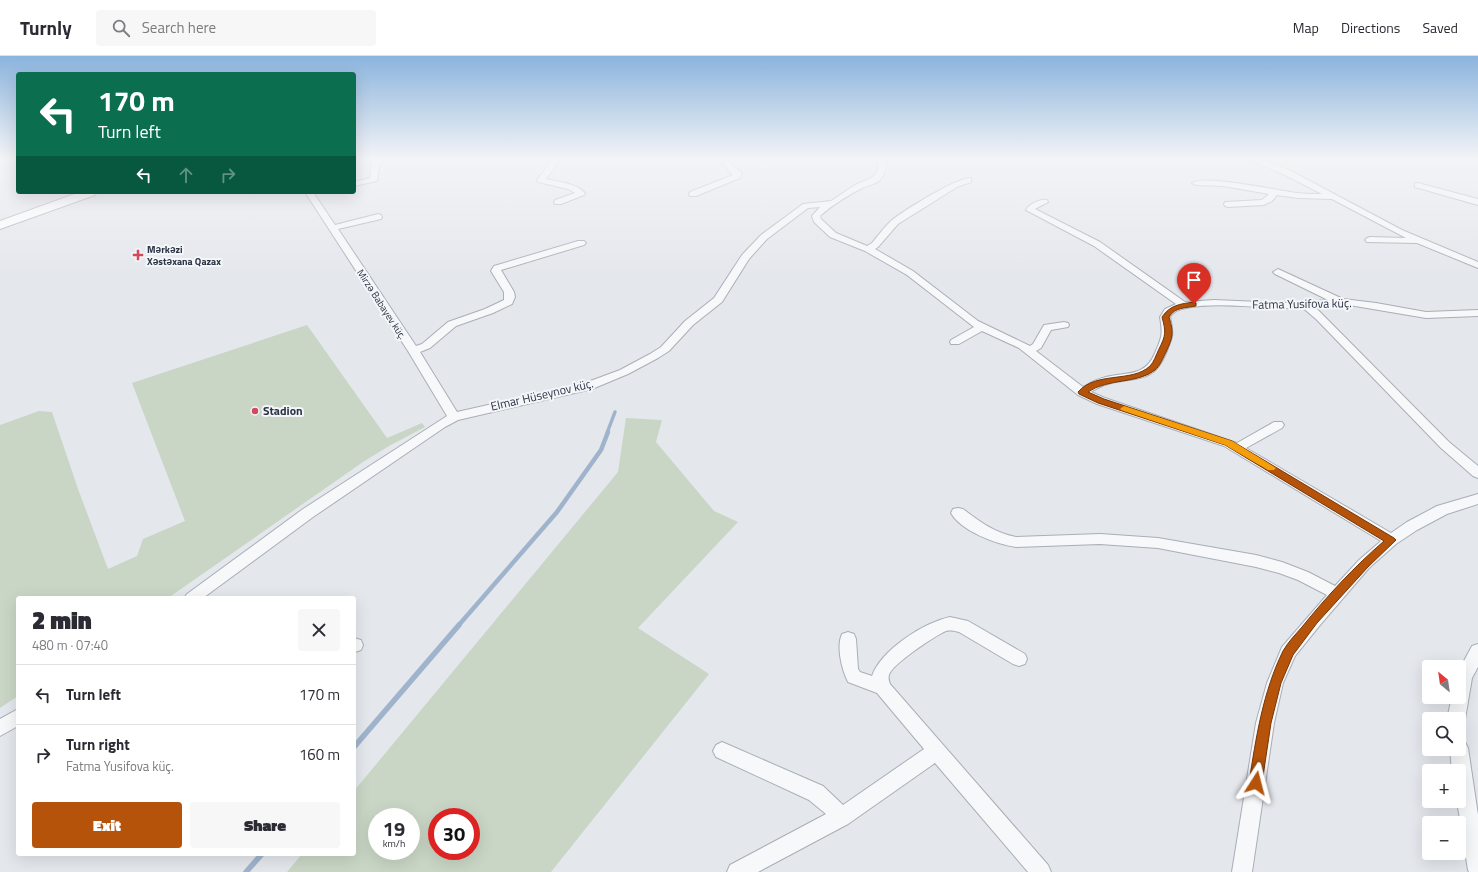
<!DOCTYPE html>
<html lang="en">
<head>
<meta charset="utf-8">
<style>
	:root { --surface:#fff; --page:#f7f7f7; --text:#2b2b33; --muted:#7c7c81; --line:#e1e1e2; --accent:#b45309 }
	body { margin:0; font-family:"Titillium Web",sans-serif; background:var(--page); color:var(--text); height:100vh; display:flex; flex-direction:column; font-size:15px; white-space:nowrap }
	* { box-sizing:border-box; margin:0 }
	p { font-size:13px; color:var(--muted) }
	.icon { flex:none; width:22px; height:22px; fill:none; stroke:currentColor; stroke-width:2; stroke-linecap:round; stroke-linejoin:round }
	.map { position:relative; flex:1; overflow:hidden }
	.sheet { position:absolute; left:16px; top:540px; width:340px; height:260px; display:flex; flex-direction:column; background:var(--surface); border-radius:4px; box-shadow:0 4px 16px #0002 }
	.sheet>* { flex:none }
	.guide { position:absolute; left:16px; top:16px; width:340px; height:122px; border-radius:4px; box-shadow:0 4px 16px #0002; background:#0b6e4f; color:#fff; overflow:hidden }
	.needle { width:26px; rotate:331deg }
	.tools { position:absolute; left:1422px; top:604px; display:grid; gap:8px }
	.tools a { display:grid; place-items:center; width:44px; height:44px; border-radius:4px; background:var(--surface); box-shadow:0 4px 16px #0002; font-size:20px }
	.speed { position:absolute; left:368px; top:752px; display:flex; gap:8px; font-size:20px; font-weight:700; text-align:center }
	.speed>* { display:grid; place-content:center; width:52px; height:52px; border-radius:50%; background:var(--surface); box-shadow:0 4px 16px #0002; line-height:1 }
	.speed small { font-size:10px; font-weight:400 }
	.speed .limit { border:6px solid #d22; background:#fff; color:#111 }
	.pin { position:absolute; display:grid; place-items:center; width:34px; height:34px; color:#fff; margin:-41px -17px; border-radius:50% 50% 50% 0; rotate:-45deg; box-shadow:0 0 4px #0007 }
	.pin .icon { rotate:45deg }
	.me { position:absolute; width:44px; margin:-22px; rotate:9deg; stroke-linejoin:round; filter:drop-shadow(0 0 3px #0008) }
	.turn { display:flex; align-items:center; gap:14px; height:84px; padding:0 16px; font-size:18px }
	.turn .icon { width:52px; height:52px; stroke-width:2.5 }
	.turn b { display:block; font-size:28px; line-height:34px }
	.lanes { display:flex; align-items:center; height:38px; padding:0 16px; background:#0003; justify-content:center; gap:20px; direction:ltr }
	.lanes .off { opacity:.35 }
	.round { display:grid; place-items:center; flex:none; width:42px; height:42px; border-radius:4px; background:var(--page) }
	.summary { display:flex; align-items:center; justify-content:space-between; height:68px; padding:0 16px }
	h1 { font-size:24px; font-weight:800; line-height:30px }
	.primary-button { display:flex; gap:8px; margin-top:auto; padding:8px 16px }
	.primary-button a { flex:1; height:46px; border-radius:4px; background:var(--accent); color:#fff; font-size:16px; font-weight:800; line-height:46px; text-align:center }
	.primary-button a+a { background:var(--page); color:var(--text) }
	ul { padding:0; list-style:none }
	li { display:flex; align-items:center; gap:12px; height:60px; padding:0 16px; border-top:1px solid var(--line) }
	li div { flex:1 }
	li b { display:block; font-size:15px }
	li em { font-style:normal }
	header { display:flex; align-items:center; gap:24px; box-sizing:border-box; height:56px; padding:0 20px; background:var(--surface); border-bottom:1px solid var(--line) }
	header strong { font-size:19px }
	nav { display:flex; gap:22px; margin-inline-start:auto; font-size:14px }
	.search { width:280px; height:36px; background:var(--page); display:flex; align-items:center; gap:10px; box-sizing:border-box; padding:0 14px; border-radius:4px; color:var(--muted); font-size:15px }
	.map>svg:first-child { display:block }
</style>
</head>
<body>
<header>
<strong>Turnly</strong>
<div class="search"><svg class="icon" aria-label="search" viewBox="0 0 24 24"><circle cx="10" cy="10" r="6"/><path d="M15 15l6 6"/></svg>Search here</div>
<nav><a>Map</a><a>Directions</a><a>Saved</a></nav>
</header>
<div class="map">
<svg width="1478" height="816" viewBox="0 0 1478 816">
	<rect width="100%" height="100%" fill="#e4e7ec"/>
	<!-- green -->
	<path fill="#c9d6c5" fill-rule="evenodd" d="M 307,269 L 387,382 L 422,367 L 425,371 L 389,390 L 363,406 L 168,542 L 18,542 L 18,640 L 0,652 L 0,369 L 39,355 L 52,356 L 78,433 L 108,513 L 137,500 L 143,483 L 185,465 L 132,327 Z
		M 626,362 L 662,364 L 656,386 L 714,455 L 738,466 L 638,572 L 709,618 L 551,816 L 287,816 L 302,798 L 354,798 L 354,735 L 618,416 ZM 377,761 L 411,761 L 411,795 L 377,795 ZM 437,761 L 471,761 L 471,795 L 437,795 Z"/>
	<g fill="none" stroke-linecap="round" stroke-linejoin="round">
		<!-- stream-far2 -->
		<path stroke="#9fb4cc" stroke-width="3.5" d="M 607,377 L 615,356"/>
		<!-- stream-far1 -->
		<path stroke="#9fb4cc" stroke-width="4.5" d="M 458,570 L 557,456 L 601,394 L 608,376"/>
		<!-- stream -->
		<path stroke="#9fb4cc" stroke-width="5.5" d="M 354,691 L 459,569
			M 246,816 L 262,798"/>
		<defs>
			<path id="street" d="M 372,104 L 380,104 L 377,125 L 354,130 L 354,126 L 370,122 Z
				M 552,104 L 560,104 L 546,123 C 559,126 576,127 585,137 L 584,139 L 561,148 L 555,148 L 554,146 L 555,144 L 575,137 L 568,133 L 538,126 L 537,124 Z
				M 726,104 L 734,104 L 731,108 L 742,117 L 740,122 L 696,140 L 690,140 L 689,138 L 690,136 L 733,119 L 723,108 Z
				M 878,104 L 886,104 C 886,112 885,119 879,125 C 875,128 867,130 862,132 C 847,140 832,149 820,160 L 821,163 L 836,177 L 867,190 L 872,187 C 878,180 885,170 892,164 C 903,155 959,120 971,122 L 971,126 L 957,131 L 898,168 L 878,191 L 875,193 L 913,215 L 978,265 L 1030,290 L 1033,288 L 1044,269 L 1064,266 L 1068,267 L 1069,269 L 1068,271 L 1051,274 L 1041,292 L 1036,295 L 1083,331 C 1090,327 1097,323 1106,321 C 1127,316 1145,321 1155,297 C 1162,281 1163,278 1160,261 L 1165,253 L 1176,248 L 1094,190 L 1026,154 C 1029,148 1040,143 1047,144 L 1048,146 L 1035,153 L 1100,186 L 1185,246 L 1214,244 L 1287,247 L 1328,244 L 1275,218 L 1273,216 L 1278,213 L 1343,243 L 1376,247 L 1426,256 L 1478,254 L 1478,260 L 1426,262 L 1349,249 L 1315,251 L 1449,386 L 1478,410 L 1478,422 L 1473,420 L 1441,392 L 1316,263 L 1303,252 C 1266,254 1222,245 1186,252 C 1180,253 1173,256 1170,261 C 1174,278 1173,281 1166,297 C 1153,329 1135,320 1108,328 C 1102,329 1096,333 1091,336 L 1105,342 L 1237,387 L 1274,366 L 1282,366 L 1284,369 L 1282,372 L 1246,392 L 1391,477 L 1407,466 L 1437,450 L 1478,438 L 1478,448 L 1447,458 L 1417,474 L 1396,488 L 1369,512 L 1320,569 L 1295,600 L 1283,627 L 1274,667 L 1252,816 L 1232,816 L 1256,667 L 1267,627 L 1282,591 L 1327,539 L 1298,524 L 1279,517 L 1256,511 L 1158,492 L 1100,488 L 1016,491 C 996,488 961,475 951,457 L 953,453 L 958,452 L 963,453 C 980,466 995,477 1016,481 L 1100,478 L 1158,482 L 1256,499 L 1282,506 L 1308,516 L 1335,530 L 1359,504 L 1381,485 L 1224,390 L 1097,348 L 1078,339 L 1019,292 L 982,275 L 959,288 L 951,288 L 950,286 L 951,284 L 974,271 L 907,219 L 865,195 L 830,181 L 814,166 L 812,160 L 820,151 L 808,152 L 767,183 L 749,203 L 722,246 L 693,269 L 669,295 L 658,302 L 628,318 L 592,333 L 458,364 L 445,371 L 313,461 L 203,542 L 184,542 L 187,538 L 303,453 L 447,360 L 408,295 L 305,136 L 313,136 L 335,169 L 378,158 L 381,159 L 382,161 L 381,163 L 338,173 L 416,290 L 422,288 L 448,266 L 485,253 L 504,244 L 504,236 L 491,215 L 494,210 L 578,185 L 584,185 L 586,187 L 584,189 L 501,214 L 514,236 L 515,241 L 512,248 L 493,257 L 456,270 L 430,292 L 420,296 L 457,356 L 585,327 L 620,314 L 650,298 L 661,291 L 685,265 L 714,242 L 742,199 L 761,179 L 803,148 L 831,145 L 855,129 L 873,121 L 878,114 Z
				M 1250,104 L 1262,104 L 1291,115 L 1402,174 L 1478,206 L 1478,212 L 1417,187 L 1367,186 L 1365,184 L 1367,182 L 1370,181 L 1406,182 L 1332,143 L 1298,142 L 1277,139 L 1272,145 L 1264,149 L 1228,151 L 1225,150 L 1224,148 L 1225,146 L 1262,144 L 1269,138 L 1223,130 L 1196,129 L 1192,127 C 1202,118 1280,135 1297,137 C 1305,138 1313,138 1322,138 L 1285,119 Z
				M 1415,127 L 1418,127 L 1478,143 L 1478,149 L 1415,131 Z
				M 950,561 L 968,565 L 1025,598 L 1027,603 L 1025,608 L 1019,610 L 1013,608 L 959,576 C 955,575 950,574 946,575 C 936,579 891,609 889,619 C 888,622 889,625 890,628 L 1048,809 L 1051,816 L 1028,816 L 935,707 L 848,768 L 758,816 L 727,816 L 730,809 L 826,758 L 809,744 L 716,701 L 713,695 L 716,689 L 722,686 L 823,730 L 843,749 L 924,693 L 877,637 L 848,626 C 842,614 836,591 842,578 L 848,576 L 854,578 L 856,583 L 858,613 L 860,616 L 872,620 C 881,594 923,567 950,561 Z
				M 354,582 L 361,584 L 363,589 L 361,594 L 355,596 Z
				M 1478,588 L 1478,611 L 1472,622 L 1465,663 L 1462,669 L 1459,670 L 1459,663 L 1447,663 L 1452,641 L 1459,641 L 1459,614 L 1472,590 Z
				M 18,653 L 18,670 L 0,680 L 0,663 Z
				M 1459,684 L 1465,686 L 1468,692 L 1478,759 L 1478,816 L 1469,816 L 1468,814 L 1457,745 L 1459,745 L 1459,715 L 1452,715 L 1450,693 L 1459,693 Z"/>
			<path id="secondary" d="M 80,136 L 97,136 L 95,139 L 0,173 L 0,165 Z"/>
		</defs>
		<!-- street casing -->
		<use href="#street" stroke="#a9aeb7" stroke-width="2"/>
		<!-- secondary casing -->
		<use href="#secondary" stroke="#a9aeb7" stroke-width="2"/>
		<!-- street -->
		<use href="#street" fill="#f7f8fa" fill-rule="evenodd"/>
		<!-- secondary -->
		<use href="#secondary" fill="#fff" fill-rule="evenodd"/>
	</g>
	<!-- sky -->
	<linearGradient id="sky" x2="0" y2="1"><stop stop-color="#8bb4dd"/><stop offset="0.47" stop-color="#f3f4f6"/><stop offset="1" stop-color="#f3f4f6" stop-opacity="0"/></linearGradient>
	<rect width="1478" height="219" fill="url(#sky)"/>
	<!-- route -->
	<path fill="#b45309" stroke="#753606" d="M 1194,246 L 1196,247 L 1196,250 C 1186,252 1175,251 1169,261 C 1174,277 1173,281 1166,296 C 1163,302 1160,310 1155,314 C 1138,328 1108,322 1088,336 L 1104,343 L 1232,385 L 1394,482 L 1396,484 L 1368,511 L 1317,567 L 1293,599 L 1281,627 L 1271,667 L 1262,727 L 1260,731 L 1256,733 L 1251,731 L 1249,727 C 1256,681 1263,636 1283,595 C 1288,586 1296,578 1302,571 C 1327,540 1354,511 1384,485 L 1225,389 L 1098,347 L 1079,338 L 1078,336 C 1096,315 1132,327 1150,310 C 1154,306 1156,299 1159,293 C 1166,279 1166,276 1162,261 C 1170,249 1180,248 1194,246 Z"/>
	<!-- slow -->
	<path fill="#f59e0b" d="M 1124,350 L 1232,385 L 1276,412 L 1274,414 L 1268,414 L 1225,389 L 1121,354 L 1120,353 Z"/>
	<!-- markers -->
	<g fill="#d1495b" stroke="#f4f6f9" stroke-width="1.5">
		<path d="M136 193h4v4h4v4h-4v4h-4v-4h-4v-4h4z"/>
		<circle cx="255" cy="355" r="4"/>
	</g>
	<g text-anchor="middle" stroke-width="4" stroke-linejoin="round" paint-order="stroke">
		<!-- far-poi labels -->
		<g font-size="10" font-weight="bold" fill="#2b3445" stroke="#f4f6f9" text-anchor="start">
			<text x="147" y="197">Mərkəzi<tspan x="147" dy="12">Xəstəxana Qazax</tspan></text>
		</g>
		<!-- far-street labels -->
		<g font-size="10" fill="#2b3445" stroke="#f4f6f9">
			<text transform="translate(382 248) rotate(57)" y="4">Mirzə Babayev küç.</text>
		</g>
		<!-- street labels -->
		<g font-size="12" fill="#2b3445" stroke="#f4f6f9">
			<text transform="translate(1302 248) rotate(-1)" y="4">Fatma Yusifova küç.</text>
			<text transform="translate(542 339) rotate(-13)" y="4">Elmar Hüseynov küç.</text>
		</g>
		<!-- poi labels -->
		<g font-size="12" font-weight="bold" fill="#2b3445" stroke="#f4f6f9" text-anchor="start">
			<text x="263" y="359">Stadion</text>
		</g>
	</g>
</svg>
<div class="tools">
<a><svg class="needle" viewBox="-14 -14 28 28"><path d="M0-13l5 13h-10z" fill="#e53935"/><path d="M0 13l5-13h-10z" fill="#7c7c81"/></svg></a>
<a><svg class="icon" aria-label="search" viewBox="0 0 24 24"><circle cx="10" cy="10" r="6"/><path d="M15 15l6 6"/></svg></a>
<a>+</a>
<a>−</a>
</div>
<div class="speed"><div>19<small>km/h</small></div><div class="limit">30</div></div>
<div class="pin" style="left:1194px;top:248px;background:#d93025"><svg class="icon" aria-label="arrive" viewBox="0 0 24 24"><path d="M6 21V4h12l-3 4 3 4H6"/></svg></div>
<svg class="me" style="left:1256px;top:727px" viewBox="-20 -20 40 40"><path d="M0-17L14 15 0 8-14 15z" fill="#b45309" stroke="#fff" stroke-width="4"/></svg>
<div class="guide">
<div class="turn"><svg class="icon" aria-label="left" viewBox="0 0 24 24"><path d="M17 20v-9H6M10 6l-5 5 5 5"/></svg><div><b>170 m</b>Turn left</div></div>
<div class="lanes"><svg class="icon" aria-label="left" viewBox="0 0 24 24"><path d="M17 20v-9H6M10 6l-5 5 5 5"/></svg><svg class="icon off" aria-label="ahead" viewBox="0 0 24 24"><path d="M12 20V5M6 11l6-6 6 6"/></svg><svg class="icon off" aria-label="right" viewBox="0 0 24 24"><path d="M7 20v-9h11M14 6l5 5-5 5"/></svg></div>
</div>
<section class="sheet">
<div class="summary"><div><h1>2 min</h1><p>480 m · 07:40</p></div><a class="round"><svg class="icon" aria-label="close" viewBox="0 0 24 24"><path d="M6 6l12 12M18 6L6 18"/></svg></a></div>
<ul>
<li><svg class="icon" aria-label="left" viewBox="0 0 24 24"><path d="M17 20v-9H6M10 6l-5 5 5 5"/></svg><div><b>Turn left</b></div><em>170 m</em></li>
<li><svg class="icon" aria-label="right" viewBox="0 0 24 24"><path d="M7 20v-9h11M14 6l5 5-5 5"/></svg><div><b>Turn right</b><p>Fatma Yusifova küç.</p></div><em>160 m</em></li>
</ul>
<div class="primary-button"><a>Exit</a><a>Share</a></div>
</section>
</div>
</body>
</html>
